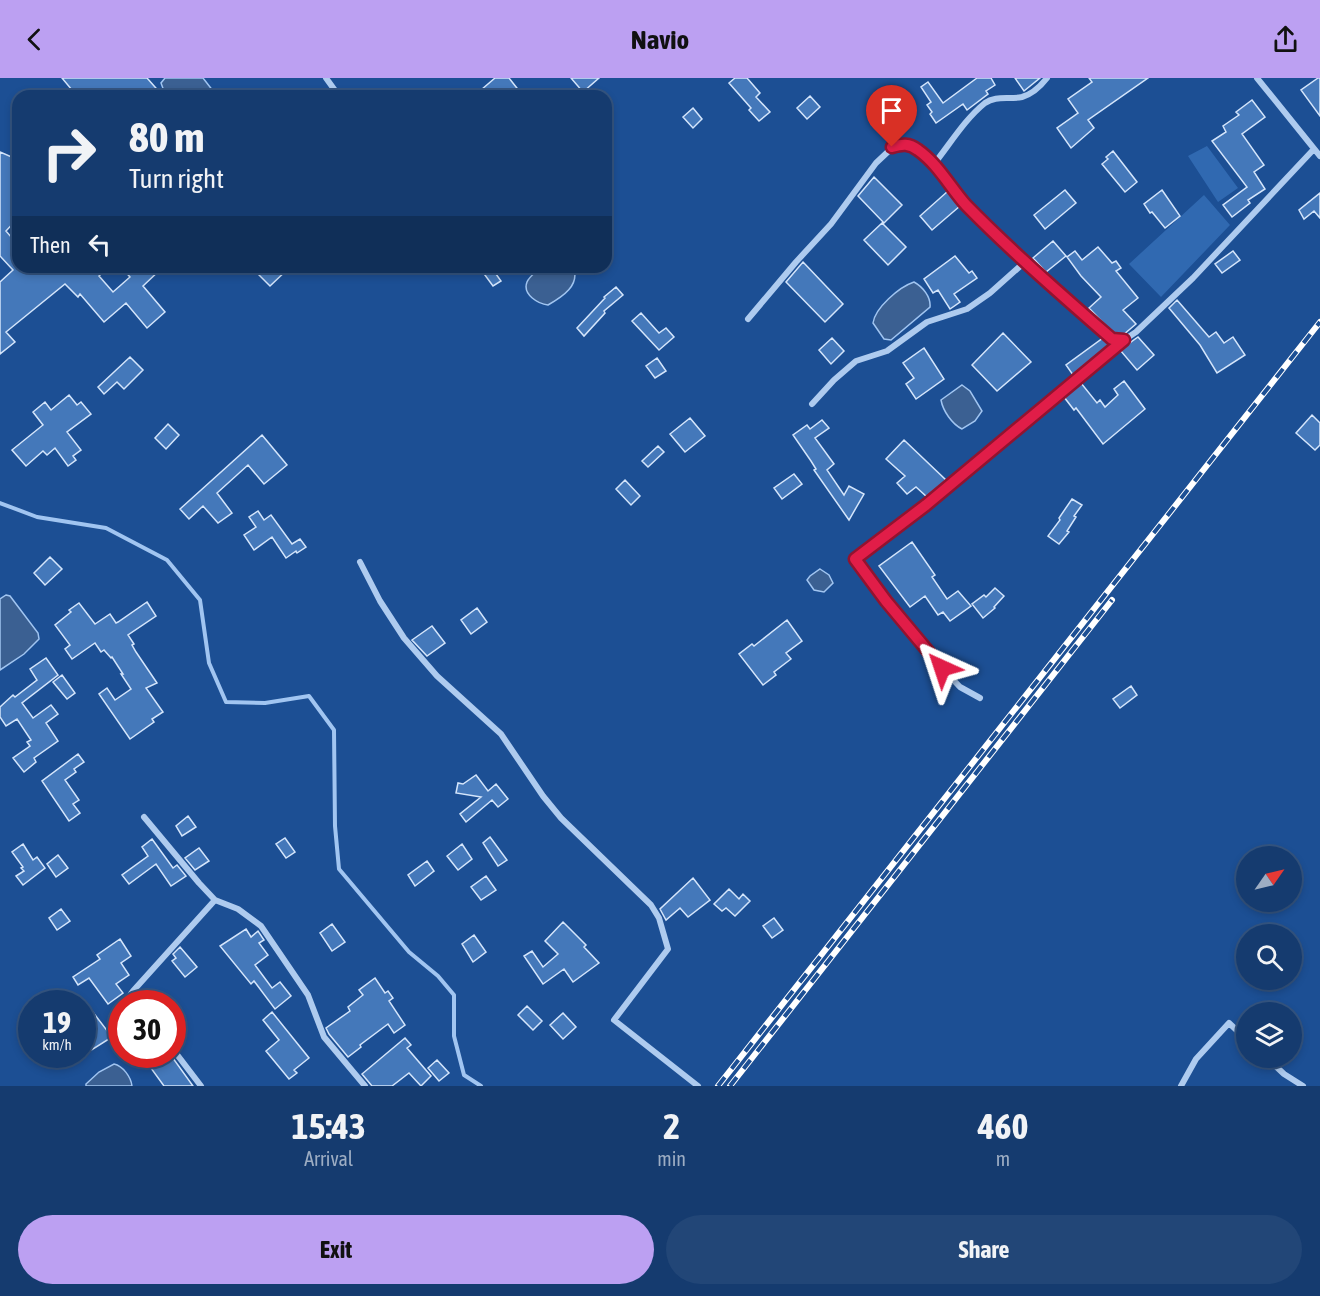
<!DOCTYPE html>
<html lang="en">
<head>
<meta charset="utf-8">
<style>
	:root { --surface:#153b6f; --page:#224677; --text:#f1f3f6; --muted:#9dadc3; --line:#345582; --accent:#bca0f2 }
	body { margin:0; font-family:"Asap Condensed",sans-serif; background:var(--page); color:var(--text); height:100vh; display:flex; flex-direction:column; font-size:22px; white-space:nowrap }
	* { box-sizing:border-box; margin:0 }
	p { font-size:20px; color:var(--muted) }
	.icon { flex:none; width:33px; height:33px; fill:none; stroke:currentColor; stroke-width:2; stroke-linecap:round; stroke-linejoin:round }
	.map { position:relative; height:1008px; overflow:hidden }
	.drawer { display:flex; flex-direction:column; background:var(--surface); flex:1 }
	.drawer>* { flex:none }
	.hud { position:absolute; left:12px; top:12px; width:600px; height:183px; border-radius:18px; box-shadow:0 3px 9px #0003,0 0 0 2px var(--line); background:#153b6f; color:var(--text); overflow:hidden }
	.needle { width:39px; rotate:56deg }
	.controls { position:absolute; left:1236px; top:768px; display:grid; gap:12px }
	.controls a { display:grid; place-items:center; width:66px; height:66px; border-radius:50%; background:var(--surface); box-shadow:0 3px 9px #0003,0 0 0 2px var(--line); font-size:30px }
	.speed { position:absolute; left:18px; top:912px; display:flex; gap:12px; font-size:30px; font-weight:700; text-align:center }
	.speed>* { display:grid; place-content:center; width:78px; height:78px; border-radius:50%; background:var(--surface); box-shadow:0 3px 9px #0003,0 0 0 2px var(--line); line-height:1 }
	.speed small { font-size:15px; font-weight:400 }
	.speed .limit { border:9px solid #d22; background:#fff; color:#111 }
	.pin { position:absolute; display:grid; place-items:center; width:51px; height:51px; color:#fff; margin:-62px -26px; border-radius:50% 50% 50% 0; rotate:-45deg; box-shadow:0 0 6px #0007 }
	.pin .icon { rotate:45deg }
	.me { position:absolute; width:66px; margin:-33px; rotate:318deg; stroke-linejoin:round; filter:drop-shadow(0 0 4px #0008) }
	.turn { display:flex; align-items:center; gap:21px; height:126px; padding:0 18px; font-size:27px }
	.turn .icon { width:78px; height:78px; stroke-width:2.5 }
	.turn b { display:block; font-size:42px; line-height:51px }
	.then { display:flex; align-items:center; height:57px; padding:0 18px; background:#0003; gap:12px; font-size:22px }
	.eta { display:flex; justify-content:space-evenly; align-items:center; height:102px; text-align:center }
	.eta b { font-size:36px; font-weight:700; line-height:42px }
	.primary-button { display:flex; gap:12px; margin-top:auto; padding:12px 18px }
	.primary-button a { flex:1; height:69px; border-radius:36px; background:var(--accent); color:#111; font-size:24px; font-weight:700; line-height:69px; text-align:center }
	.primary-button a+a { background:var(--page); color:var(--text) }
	header { display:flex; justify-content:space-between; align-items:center; height:78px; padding:0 18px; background:var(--accent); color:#111; font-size:27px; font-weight:700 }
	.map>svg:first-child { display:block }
</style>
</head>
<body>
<header><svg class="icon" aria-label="back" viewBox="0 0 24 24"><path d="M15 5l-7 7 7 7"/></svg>Navio<svg class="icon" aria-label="share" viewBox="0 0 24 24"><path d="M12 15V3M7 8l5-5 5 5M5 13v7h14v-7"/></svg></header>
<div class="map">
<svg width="1320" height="1008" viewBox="0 0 1320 1008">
	<rect width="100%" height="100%" fill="#1c4f94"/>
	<!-- green -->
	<path fill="#3069b1" d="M 1207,68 L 1238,110 L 1218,124 L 1188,78 Z
		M 1204,117 L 1230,147 L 1161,219 L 1129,186 Z"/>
	<!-- water -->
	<path fill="#3b6092" stroke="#a1c5f1" stroke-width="1.5" d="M 165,0 L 203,0 L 217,18 L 168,18 L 164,13 L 161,5 Z
		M 541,189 L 573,189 C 581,207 562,219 548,227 C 539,226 522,217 527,204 C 529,199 537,193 541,189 Z
		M 914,204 C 923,209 931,219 930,229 L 891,262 L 884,261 L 873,245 C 875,230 899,209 914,204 Z
		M 962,307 L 970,313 L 982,333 L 975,343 L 962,351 C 952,346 943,333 941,322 Z
		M 820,491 L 829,497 L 833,505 L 824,514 L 814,512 L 807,502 L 810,498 Z
		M 6,517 L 10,518 L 38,555 L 39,561 L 24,576 L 0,592 L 0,521 Z
		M 114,986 C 123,988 131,999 132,1008 L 86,1008 L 86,1006 L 99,994 Z"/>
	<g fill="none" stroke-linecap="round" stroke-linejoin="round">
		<!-- stream -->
		<path stroke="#a1c5f1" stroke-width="4" d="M 0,425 L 37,439 L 106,450 L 167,482 L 200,522 L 209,585 L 226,624 L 265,625 L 309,618 L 334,652 L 335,748 L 339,791 L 409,874 L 438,898 L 454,917 L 454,958 L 464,997 L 481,1008"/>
	</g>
	<!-- building -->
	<path fill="#4478ba" stroke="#d4e5fb" stroke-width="1.5" d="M 62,0 L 147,0 L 163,18 L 77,18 Z
		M 495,0 L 509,0 L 520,14 L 515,18 L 474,18 Z
		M 571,0 L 599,0 L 583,14 Z
		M 735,0 L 747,0 L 760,15 L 756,19 L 770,34 L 759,43 L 749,32 L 751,30 L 729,5 Z
		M 977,0 L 991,0 L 995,7 L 986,13 L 988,16 L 967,32 L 963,26 L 936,45 L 930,36 L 932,34 L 927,27 L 931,24 L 921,9 L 928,4 L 943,25 Z
		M 1015,0 L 1040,0 L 1024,13 Z
		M 1089,0 L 1148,0 L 1088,42 L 1094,50 L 1071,70 L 1057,50 L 1078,35 L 1068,21 L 1092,4 Z
		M 1318,0 L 1320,0 L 1320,38 L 1301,12 Z
		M 810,18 L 820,29 L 807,41 L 797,30 Z
		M 1252,22 L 1265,39 L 1242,56 L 1264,87 L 1254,94 L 1265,111 L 1248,122 L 1250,125 L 1232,139 L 1223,127 L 1247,109 L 1212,63 L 1226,54 L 1223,48 L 1239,37 L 1236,34 Z
		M 693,30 L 702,41 L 693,50 L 683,39 Z
		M 1113,73 L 1137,104 L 1125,114 L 1102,86 L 1108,81 L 1106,79 Z
		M 0,74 L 14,80 L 12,82 L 18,88 L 18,140 L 6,153 L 18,167 L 18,189 L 109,189 L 99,198 L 113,214 L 130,199 L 121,189 L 163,189 L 143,208 L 165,234 L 147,250 L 126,225 L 104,244 L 80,216 L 78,219 L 65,206 L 6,254 L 15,264 L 0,276 L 0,204 L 13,192 L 0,178 Z
		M 874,99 L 902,127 L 884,145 L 858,118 Z
		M 1065,112 L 1076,125 L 1045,151 L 1034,137 Z
		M 1162,112 L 1180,138 L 1165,150 L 1152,134 L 1150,135 L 1144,126 Z
		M 948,113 L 960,128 L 932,152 L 920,138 Z
		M 1320,115 L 1320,140 L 1314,133 L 1304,141 L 1299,132 Z
		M 882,145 L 906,169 L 888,187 L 864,162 Z
		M 1053,163 L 1066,178 L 1046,194 L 1033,180 Z
		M 1098,169 L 1112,185 L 1116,183 L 1121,190 L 1116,193 L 1138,220 L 1123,232 L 1136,246 L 1123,257 L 1114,256 L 1089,230 L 1101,219 L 1081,198 L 1067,179 L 1075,173 L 1082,182 Z
		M 1233,173 L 1240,182 L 1222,195 L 1215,186 Z
		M 955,178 L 969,195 L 972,193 L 977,200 L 954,216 L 960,224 L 950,231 L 938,212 L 933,215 L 924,201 Z
		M 803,184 L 843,226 L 825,244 L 786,204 Z
		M 251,189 L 290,189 L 270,208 Z
		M 479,189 L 491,189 L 501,203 L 493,208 Z
		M 616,209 L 623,217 L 604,233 L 605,235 L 584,258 L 577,250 L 605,220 L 604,219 Z
		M 1177,222 L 1209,259 L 1216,254 L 1224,265 L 1233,259 L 1245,277 L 1217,295 L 1200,267 L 1169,230 Z
		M 641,235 L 659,255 L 666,250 L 674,259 L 659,272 L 632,243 Z
		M 1003,255 L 1031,284 L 997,313 L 972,287 Z
		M 1138,259 L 1154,277 L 1137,292 L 1120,272 Z
		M 832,260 L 844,273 L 831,286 L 819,272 Z
		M 1103,260 L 1111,266 L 1073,297 L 1066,287 Z
		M 924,270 L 944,301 L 916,321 L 906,306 L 914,300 L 903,285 Z
		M 130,279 L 143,292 L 124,311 L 117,304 L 104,316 L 98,309 Z
		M 657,280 L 666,293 L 655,300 L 646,288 Z
		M 1124,303 L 1145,331 L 1103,366 L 1076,330 L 1074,332 L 1064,319 L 1081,305 L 1097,325 L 1100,322 L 1105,329 L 1118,317 L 1114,311 Z
		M 69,317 L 77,327 L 81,324 L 91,336 L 67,354 L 81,372 L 73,378 L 76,382 L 68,388 L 55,370 L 47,377 L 43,373 L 26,388 L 12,372 L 43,347 L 33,334 L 45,324 L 51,332 Z
		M 1312,337 L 1320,345 L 1320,367 L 1315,372 L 1296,355 Z
		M 690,340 L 705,358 L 685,374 L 670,356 Z
		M 822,342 L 829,350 L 815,360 L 834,386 L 827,392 L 844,417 L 849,408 L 864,416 L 849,442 L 814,392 L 816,391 L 811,383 L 793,357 L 807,347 L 810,351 Z
		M 168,346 L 179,357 L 166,371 L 155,360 Z
		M 262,357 L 287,387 L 264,406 L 248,387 L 217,415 L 232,435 L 218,445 L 203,428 L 189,441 L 180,431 Z
		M 904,362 L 947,403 L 927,419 L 916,409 L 907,416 L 897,405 L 905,398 L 886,381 Z
		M 658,368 L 664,374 L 648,389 L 642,383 Z
		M 794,396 L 802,406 L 782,421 L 774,410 Z
		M 625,402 L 640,418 L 631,427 L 616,411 Z
		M 1072,421 L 1082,427 L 1074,438 L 1076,439 L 1067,453 L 1069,454 L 1059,466 L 1048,458 L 1060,442 L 1059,440 Z
		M 258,433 L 264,442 L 271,437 L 292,466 L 300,461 L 306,469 L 297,475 L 296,473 L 286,480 L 272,459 L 254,472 L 244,457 L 256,449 L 249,439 Z
		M 912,464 L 935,497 L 932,499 L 947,521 L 958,513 L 971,528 L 950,543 L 943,534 L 938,537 L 925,518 L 910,529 L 879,488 Z
		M 50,479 L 62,491 L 45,507 L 34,495 Z
		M 995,510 L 1004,518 L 994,529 L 995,530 L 983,540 L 972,526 L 984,517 L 986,519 Z
		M 147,524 L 156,538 L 128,557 L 134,566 L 132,567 L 136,574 L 157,605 L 146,610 L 163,634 L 152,641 L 154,644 L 130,661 L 99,616 L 107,610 L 115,622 L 131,611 L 121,596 L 123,596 L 112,579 L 111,580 L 104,572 L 101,574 L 95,565 L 72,581 L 65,571 L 70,567 L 55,547 L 71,534 L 69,532 L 79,525 L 95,546 L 110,536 L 116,545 L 118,544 Z
		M 477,530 L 487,544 L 471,556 L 461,542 Z
		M 787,542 L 802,563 L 786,575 L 791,581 L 774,594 L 776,597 L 763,607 L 739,576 L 752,566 L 754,568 Z
		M 432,548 L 445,565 L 427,578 L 412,562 Z
		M 46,580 L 58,597 L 22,625 L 33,640 L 51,627 L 58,636 L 46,645 L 58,663 L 34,680 L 36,684 L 24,694 L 13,680 L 30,668 L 27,664 L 31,662 L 17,641 L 6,648 L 0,639 L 0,629 L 13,617 L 15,619 L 37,602 L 30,591 Z
		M 62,597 L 75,615 L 67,621 L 53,604 Z
		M 1131,608 L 1137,617 L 1120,630 L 1113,621 Z
		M 78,676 L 84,684 L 74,691 L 76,694 L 65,702 L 79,722 L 73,726 L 80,735 L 69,743 L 42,703 Z
		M 476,697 L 488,713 L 496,706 L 508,721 L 498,729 L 492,722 L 466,744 L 460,736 L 481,719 L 456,715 L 458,705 L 463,706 Z
		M 188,738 L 196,749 L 182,758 L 176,748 Z
		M 490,759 L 507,782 L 498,788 L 483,765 Z
		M 285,760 L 295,774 L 286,780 L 276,766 Z
		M 152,761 L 173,790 L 177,787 L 186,798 L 171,808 L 156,786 L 129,806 L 122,797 L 148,778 L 142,769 Z
		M 23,766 L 33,782 L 37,779 L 45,790 L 23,807 L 16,798 L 24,793 L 21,790 L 23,789 L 12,774 Z
		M 462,766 L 472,781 L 458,792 L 447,778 Z
		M 199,770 L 209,783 L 195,792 L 185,780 Z
		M 58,777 L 68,790 L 56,799 L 47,786 Z
		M 427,783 L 434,793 L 415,808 L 408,797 Z
		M 486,798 L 496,812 L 481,822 L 471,809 Z
		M 693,800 L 710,822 L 688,839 L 680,830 L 666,842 L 660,831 Z
		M 729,811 L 739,821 L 743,816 L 750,823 L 735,838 L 726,830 L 722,833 L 714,826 Z
		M 61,831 L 70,843 L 57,852 L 49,840 Z
		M 774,840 L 783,852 L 772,860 L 763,848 Z
		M 563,844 L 586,867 L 584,869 L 599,885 L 573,904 L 564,891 L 543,906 L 524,878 L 532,873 L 543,889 L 558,876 L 545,863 Z
		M 332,846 L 345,864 L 332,873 L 320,855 Z
		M 246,851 L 251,859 L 258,853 L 264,862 L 259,865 L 268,877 L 255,887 L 272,910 L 280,904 L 291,918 L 275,931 L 254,903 L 251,906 L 220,868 Z
		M 474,857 L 486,874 L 473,884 L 462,866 Z
		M 120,861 L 131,878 L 121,885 L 129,897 L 116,906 L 123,915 L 108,926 L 89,900 L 78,907 L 73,899 L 100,881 L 97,877 Z
		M 180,869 L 197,889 L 185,899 L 172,883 L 176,880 L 173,876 Z
		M 375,900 L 385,915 L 388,913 L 393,920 L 389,923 L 405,947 L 394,955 L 388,946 L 360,967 L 361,969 L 348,979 L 329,956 L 326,950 L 350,933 L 348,929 L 363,917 L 359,912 Z
		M 527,928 L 542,943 L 533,952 L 518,937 Z
		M 92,933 L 112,959 L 82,978 L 82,940 Z
		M 272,934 L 309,980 L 294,992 L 297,995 L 289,1001 L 266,973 L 279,962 L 263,942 Z
		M 563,935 L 576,949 L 563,961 L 550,947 Z
		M 405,960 L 411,967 L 407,970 L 431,998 L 421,1008 L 409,995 L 392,1008 L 372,1008 L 362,996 Z
		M 162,976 L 170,976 L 193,1008 L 164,1008 L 148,986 Z
		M 437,982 L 449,995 L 439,1003 L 428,990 Z"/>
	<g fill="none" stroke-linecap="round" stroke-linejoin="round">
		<!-- street -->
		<path stroke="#aecbef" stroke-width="6" d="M 326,0 L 339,18
			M 1257,0 L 1320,78
			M 934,86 C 950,66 965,41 985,25 C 996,17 1009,22 1022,19 C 1033,16 1040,9 1047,0
			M 748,241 L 796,184 L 831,146 L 876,85 L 893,69 L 904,66 L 917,70 L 934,86 L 965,126 L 1090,242 L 1112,261 L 1124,262 L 1136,254 L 1193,200 L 1314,71
			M 812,326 L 834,302 L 856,283 L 887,273 L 927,244 L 967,231 L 990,215 L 1026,183
			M 360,484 L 380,523 L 404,560 L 437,598 L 501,656 L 543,718 L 561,740 L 651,827 L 659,840 L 668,871 L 614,942 L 698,1008
			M 980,620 L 960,609 L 942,590 L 886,523 L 855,481 L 926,427 L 1124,262
			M 215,822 L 238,831 L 261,848 L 308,917 L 324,959 L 365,1008
			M 135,926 L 130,917 L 133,913 L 215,822 L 199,805 L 144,739
			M 172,970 L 201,1008
			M 1267,980 L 1284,996 L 1303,1008
			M 1181,1008 L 1196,981 L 1229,945 L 1246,961"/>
		<defs>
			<path id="rail" d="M 718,1008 L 1320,244
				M 730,1008 L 1112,522"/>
		</defs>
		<!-- rail casing -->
		<use href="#rail" stroke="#fff" stroke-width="6"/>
		<!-- rail -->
		<use href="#rail" stroke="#1c4f94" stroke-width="4" stroke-dasharray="11" stroke-linecap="butt"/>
	</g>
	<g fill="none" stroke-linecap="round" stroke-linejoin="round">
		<defs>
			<path id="route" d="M 892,69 C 902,66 909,65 918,72 C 938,86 950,109 966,127 C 1011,173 1064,219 1112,261 L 1124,262 L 926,427 L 855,481 L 886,523 L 942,590"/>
		</defs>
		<!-- route casing -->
		<use href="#route" stroke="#92132f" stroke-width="15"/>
		<!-- route -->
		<use href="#route" stroke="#e11d48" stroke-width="10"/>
	</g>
</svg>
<div class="controls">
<a><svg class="needle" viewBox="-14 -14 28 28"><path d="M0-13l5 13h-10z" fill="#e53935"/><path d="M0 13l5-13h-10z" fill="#9dadc3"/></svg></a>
<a><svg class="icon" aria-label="search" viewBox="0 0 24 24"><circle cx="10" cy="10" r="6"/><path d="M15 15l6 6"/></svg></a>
<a><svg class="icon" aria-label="layers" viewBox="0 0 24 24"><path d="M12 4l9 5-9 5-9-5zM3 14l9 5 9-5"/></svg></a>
</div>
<div class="speed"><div>19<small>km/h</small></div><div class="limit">30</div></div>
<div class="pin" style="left:892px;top:69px;background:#d93025"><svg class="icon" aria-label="arrive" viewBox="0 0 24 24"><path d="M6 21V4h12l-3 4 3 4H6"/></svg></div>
<svg class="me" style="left:942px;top:590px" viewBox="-20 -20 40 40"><path d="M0-17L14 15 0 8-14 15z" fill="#e11d48" stroke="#fff" stroke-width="4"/></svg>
<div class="hud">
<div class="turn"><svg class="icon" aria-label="right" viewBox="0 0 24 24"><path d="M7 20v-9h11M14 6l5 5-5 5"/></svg><div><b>80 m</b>Turn right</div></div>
<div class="then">Then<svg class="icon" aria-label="left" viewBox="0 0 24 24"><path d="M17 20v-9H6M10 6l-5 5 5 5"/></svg></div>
</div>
</div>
<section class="drawer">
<div class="eta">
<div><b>15:43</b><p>Arrival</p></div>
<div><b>2</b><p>min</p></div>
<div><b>460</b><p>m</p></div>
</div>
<div class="primary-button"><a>Exit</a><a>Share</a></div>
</section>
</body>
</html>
